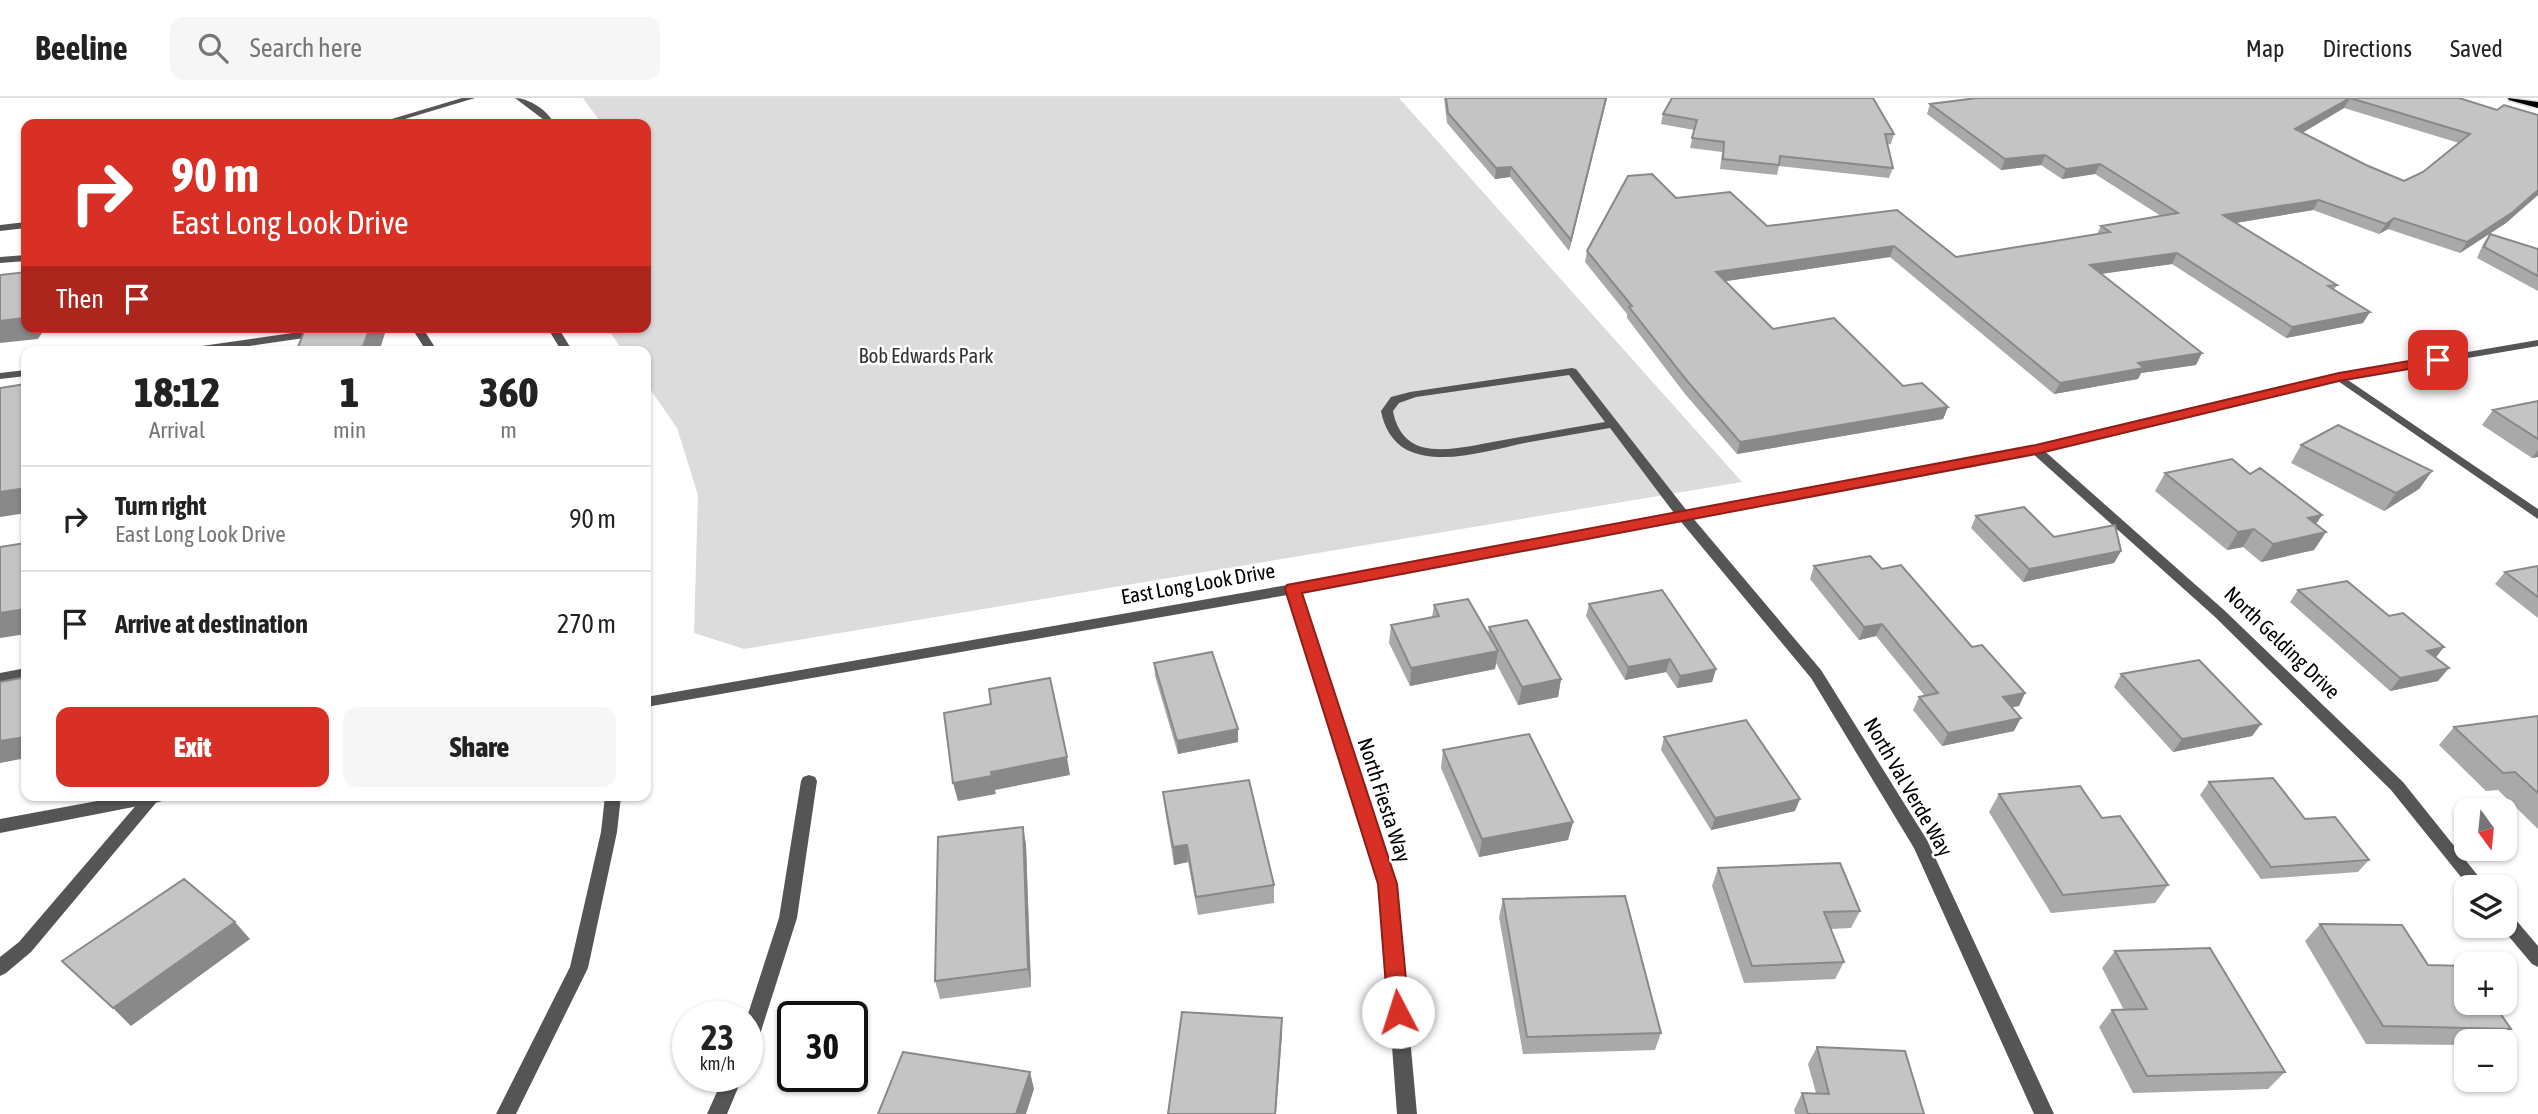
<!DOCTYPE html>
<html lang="en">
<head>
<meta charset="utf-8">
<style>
	:root { --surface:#fff; --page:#f6f6f6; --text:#222; --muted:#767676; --line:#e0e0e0; --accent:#d93025 }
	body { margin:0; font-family:"Asap Condensed",sans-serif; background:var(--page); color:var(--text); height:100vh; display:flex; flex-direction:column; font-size:26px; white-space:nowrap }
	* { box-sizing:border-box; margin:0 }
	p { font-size:23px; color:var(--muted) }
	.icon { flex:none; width:38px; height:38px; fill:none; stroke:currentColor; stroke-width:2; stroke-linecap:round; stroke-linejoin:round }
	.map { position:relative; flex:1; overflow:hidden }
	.details { position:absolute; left:21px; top:248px; width:630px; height:455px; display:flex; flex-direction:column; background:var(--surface); border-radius:14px; box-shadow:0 2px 5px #0004 }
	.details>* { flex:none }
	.top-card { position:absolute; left:21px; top:21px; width:630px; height:214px; border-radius:14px; box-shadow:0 2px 5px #0004; background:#d93025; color:#fff; overflow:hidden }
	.needle { width:46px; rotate:165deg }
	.tools { position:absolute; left:2454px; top:700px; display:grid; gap:14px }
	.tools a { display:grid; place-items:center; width:63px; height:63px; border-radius:14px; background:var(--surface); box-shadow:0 2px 5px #0004; font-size:35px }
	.speed { position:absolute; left:672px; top:903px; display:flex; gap:14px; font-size:35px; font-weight:700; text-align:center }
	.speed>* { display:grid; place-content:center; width:91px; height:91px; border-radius:50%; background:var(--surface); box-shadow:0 2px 5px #0004; line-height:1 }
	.speed small { font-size:18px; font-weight:400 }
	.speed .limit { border:4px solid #111; border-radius:10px; background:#fff; color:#111 }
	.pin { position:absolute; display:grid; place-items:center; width:60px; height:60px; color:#fff; margin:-30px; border-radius:14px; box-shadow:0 4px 10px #0006 }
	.me { position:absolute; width:77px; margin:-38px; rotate:355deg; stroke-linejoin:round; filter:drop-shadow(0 0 5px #0008) }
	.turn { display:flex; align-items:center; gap:24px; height:147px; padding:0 35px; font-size:32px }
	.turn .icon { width:91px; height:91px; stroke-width:2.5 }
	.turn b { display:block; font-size:49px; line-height:60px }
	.then { display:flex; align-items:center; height:66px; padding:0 35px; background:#0003; gap:14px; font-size:26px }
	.eta { display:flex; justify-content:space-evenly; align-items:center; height:119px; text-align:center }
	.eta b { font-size:42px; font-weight:800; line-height:49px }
	.action { display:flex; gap:14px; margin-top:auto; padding:14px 35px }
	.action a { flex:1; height:80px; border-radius:14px; background:var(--accent); color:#fff; font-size:28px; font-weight:800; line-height:80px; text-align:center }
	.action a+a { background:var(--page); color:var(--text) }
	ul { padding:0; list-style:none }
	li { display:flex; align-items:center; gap:21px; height:105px; padding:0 35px; border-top:2px solid var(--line) }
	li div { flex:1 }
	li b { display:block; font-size:26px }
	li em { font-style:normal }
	header { display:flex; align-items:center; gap:42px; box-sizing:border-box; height:98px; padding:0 35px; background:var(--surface); border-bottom:2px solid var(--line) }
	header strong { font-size:33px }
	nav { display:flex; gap:38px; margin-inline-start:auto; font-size:24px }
	.search { width:490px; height:63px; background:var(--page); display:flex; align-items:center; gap:18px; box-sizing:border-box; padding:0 24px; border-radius:14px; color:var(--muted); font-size:26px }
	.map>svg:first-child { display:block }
</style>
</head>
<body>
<header>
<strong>Beeline</strong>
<div class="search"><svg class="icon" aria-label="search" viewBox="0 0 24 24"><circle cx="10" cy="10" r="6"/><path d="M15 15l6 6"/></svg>Search here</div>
<nav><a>Map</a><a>Directions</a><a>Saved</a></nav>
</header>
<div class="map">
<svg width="2538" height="1016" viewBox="0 0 2538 1016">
	<rect width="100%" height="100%" fill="#fff"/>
	<!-- green -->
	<path fill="#dcdcdc" d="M 583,0 L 1399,0 L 1742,384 L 744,551 L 694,535 L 698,397 L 677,330 L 646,285 L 646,254 L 623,254 L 607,229 L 646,229 L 646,26 L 602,26 Z"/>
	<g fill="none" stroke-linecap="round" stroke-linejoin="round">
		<defs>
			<path id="primary" d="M 2508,0 L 2538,4 L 2538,10 L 2509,2 Z"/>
		</defs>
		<!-- primary casing -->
		<use href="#primary" stroke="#dbdbdb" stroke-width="3"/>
		<!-- service -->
		<path fill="#555" fill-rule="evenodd" d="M 462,0 L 475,0 L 388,26 L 375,26 Z
			M 26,124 L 26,130 L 0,133 L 0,127 Z
			M 26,157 L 26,163 L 0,165 L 0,159 Z
			M 334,229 L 365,229 L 360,232 L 207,254 L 176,254 L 181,251 Z
			M 411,229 L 422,229 L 438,254 L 427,254 Z
			M 1572,270 L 1576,271 L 1687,413 L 1689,416 L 1687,419 L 1677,419 L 1610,330 C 1583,335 1556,339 1530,344 C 1493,351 1443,369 1407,352 C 1392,344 1384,329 1381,313 L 1391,299 L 1410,294 ZM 1569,277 L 1605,324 C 1569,330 1533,337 1498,343 C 1474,347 1446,355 1422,349 C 1405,344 1396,330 1393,313 L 1399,305 L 1416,299 Z
			M 26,272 L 26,278 L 0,281 L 0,275 Z
			M 26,570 L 26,580 L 0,585 L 0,575 Z"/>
		<!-- minor -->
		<path fill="#555" fill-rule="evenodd" d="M 2339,276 L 2538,411 L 2538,421 L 2335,281 L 2335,277 Z
			M 2036,348 L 2040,349 L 2224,512 L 2403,684 L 2487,789 L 2469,789 L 2391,692 L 2214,518 L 2032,355 L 2030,352 Z
			M 1682,412 L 1687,413 L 1821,572 L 1927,742 L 2054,1016 L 2034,1016 L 1914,750 L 1811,580 L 1677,419 L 1675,416 L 1677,413 Z
			M 1293,486 L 1300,491 L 1396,786 L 1417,1016 L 1397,1016 L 1380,786 L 1286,491 Z
			M 809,677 L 815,679 L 817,683 L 797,820 L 756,949 L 754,955 L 747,957 L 747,919 L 779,820 L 801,683 L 803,679 Z
			M 144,698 L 160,700 L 31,854 L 6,875 L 0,878 L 0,859 L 19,844 Z
			M 2504,813 L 2510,815 L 2538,848 L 2538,869 L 2532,866 L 2500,828 L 2504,828 Z
			M 724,978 L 743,978 L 727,1016 L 707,1016 Z"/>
		<!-- tertiary -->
		<path fill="#555" fill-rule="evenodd" d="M 515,0 C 529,0 549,13 554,26 L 546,26 L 544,22 Z
			M 547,229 L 558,229 L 573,254 L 562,254 Z
			M 2538,242 L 2538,248 L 2339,282 L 2036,356 L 1293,496 L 646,609 L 646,599 L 1293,486 L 2036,348 L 2339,276 Z
			M 124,698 L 167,698 L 165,702 L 159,704 L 0,735 L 0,721 Z
			M 605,698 L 621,698 L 617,734 L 588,870 L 516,1016 L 496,1016 L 570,869 L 601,734 Z"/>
		<!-- primary -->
		<use href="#primary" fill="#000" fill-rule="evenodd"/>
	</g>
	<!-- wall -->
	<path fill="#a9a9a9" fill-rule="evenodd" d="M 1444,0 L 1607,0 L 1569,153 L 1510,79 L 1495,81 L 1447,25 Z
		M 1977,0 L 2459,0 L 2497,12 L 2538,17 L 2538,97 L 2506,125 L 2460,155 L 2388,131 L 2379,136 L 2313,112 L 2236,125 L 2337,187 L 2334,192 L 2363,225 L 2286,240 L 2172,166 L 2101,176 L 2196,267 L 2141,275 L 2138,281 L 2054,296 L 1890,159 L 1726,183 L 1773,231 L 1948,309 L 1943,321 L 1737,356 L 1685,296 L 1627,220 L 1627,216 L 1585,164 L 1587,153 L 1676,100 L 1767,128 L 1897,112 L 1956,159 L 2097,136 L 2101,128 L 2161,118 L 2095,76 L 2062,81 L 2041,67 L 2001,72 L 1927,16 L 1930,6 ZM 2344,10 L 2459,45 L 2423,74 L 2404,83 L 2366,67 L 2302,35 Z
		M 1663,16 L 1894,36 L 1891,46 L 1887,46 L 1893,70 L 1889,80 L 1779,68 L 1777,77 L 1720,71 L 1722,54 L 1690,50 L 1694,32 L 1661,26 Z
		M 2490,136 L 2538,151 L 2538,193 L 2477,160 L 2483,146 Z
		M 2538,303 L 2538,359 L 2532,360 L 2482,327 L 2493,312 Z
		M 2301,347 L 2432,373 L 2419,391 L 2384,413 L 2291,365 Z
		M 2165,375 L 2322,417 L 2316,426 L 2326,434 L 2314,452 L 2261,464 L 2243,449 L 2227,452 L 2155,393 Z
		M 1976,418 L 2054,439 L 2121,453 L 2114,465 L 2023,484 L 1971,430 Z
		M 1814,468 L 1882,471 L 2025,595 L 2019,608 L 2012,609 L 2014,633 L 1942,648 L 1913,612 L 1919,599 L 1925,598 L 1876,538 L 1859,542 L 1810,481 Z
		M 2538,468 L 2538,520 L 2495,486 L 2505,474 Z
		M 2298,492 L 2436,560 L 2438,583 L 2390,593 L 2290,504 Z
		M 1589,506 L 1716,571 L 1712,584 L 1677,590 L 1666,574 L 1625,582 L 1586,518 Z
		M 1434,507 L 1488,536 L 1489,529 L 1561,581 L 1558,599 L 1518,607 L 1496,565 L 1495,571 L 1410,588 L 1389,545 L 1391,527 L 1432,519 Z
		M 1154,565 L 1238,644 L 1178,656 L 1155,578 Z
		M 2121,576 L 2261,626 L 2252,638 L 2173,654 L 2114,589 Z
		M 2538,618 L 2538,731 L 2498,692 L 2486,693 L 2439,647 L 2454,629 Z
		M 1664,639 L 1795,713 L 1711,732 L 1661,652 Z
		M 1443,652 L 1573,724 L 1568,742 L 1479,759 L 1441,670 Z
		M 2209,684 L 2305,721 L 2369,762 L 2358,774 L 2261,781 L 2200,697 Z
		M 1163,694 L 1274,787 L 1274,805 L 1198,817 L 1188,764 L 1174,767 L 1165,712 Z
		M 1999,696 L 2168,787 L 2155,805 L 2051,815 L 1989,714 Z
		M 1023,729 L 1026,747 L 1031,889 L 940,901 L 935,883 Z
		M 1718,770 L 1860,813 L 1851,830 L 1831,831 L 1844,864 L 1835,881 L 1744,885 L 1712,788 Z
		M 1503,801 L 1661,935 L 1655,952 L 1523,956 L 1499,819 Z
		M 2320,826 L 2428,867 L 2511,931 L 2497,943 L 2466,943 L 2466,947 L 2366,946 L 2305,843 Z
		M 2115,853 L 2285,974 L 2268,991 L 2133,995 L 2099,929 L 2112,912 L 2124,912 L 2102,870 Z
		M 1817,949 L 1924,1016 L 1795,1016 L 1794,1012 L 1802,995 L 1816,995 L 1808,966 Z"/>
	<!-- shaded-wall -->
	<path fill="#898989" d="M 1606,0 L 1607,0 L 1569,153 L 1571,142 Z
		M 2350,0 L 2344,10 L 2290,42 L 2295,31 Z
		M 2045,57 L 2041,67 L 2001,72 L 2005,61 Z
		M 2100,66 L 2095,76 L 2062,81 L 2066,71 Z
		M 1511,69 L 1510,79 L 1495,81 L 1496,70 Z
		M 2538,92 L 2538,97 L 2506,125 L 2460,155 L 2467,144 Z
		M 2319,102 L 2313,112 L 2217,128 L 2223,117 Z
		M 2394,120 L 2388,131 L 2379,136 L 2386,126 Z
		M 1894,148 L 1890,159 L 1713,185 L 1716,174 Z
		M 2177,155 L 2172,166 L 2085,178 L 2090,167 Z
		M 2370,214 L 2363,225 L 2286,240 L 2292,229 Z
		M 26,217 L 26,229 L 46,229 L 38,241 L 0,245 L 0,223 Z
		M 370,229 L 387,229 L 379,254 L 361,254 Z
		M 2202,255 L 2196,267 L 2141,275 L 2138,281 L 2054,296 L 2060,285 L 2138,265 Z
		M 1948,309 L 1943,321 L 1737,356 L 1740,344 Z
		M 2538,352 L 2538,359 L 2532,360 Z
		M 2432,373 L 2419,391 L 2384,413 L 2396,395 Z
		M 26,390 L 26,415 L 0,419 L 0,394 Z
		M 2322,417 L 2310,435 L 2308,420 Z
		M 2254,431 L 2243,449 L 2227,452 L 2238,434 Z
		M 2326,434 L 2314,452 L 2261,464 L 2273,446 Z
		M 2121,453 L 2114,465 L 2023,484 L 2029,471 Z
		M 26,511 L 26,536 L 0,540 L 0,515 Z
		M 1882,526 L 1876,538 L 1859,542 L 1864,529 Z
		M 2444,549 L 2434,562 L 2427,553 Z
		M 1498,553 L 1495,571 L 1410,588 L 1411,570 Z
		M 1670,561 L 1666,574 L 1625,582 L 1628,569 Z
		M 2449,570 L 2438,583 L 2390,593 L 2400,580 Z
		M 1716,571 L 1712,584 L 1677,590 L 1680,578 Z
		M 1561,581 L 1558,599 L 1518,607 L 1522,589 Z
		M 2025,595 L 2019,608 L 1997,612 L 2003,599 Z
		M 2021,620 L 2014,633 L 1942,648 L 1948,635 Z
		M 2261,626 L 2252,638 L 2173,654 L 2182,641 Z
		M 1238,631 L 1238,644 L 1178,656 L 1177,643 Z
		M 26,639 L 26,660 L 0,665 L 0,643 Z
		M 1067,659 L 1070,677 L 995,692 L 991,674 Z
		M 992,678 L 996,696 L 958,703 L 953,685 Z
		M 1800,701 L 1795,713 L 1711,732 L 1715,720 Z
		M 1573,724 L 1568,742 L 1479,759 L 1482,741 Z
		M 1023,729 L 1026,747 L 1031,889 L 1028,871 Z
		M 1187,747 L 1188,764 L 1174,767 L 1173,749 Z
		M 235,824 L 250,841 L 131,928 L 113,910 Z
		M 1282,920 L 1282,937 L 1276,1016 L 1275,1016 Z
		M 1030,974 L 1034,991 L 1026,1016 L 1016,1016 Z"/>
	<!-- building -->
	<path fill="#c4c4c4" stroke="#898989" stroke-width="2" fill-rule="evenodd" d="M 1446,0 L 1606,0 L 1571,142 L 1511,69 L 1496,70 L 1448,15 Z
		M 1672,0 L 1873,0 L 1894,36 L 1885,36 L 1893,70 L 1780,58 L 1779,67 L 1723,61 L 1724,44 L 1692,40 L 1697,22 L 1663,16 Z
		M 1977,0 L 2459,0 L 2497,12 L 2504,7 L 2538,17 L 2538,92 L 2513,114 L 2467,144 L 2394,120 L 2386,126 L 2319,102 L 2223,117 L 2337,187 L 2328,188 L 2370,214 L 2292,229 L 2177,155 L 2090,167 L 2202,255 L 2138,265 L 2144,270 L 2060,285 L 1894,148 L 1716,174 L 1773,231 L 1834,220 L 1903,288 L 1922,285 L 1948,309 L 1740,344 L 1688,284 L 1629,209 L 1632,208 L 1587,153 L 1628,78 L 1652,76 L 1676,100 L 1730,94 L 1767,128 L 1897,112 L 1956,159 L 2110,134 L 2101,128 L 2178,115 L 2100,66 L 2066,71 L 2045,57 L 2005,61 L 1930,6 ZM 2350,0 L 2470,36 L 2423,74 L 2404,83 L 2366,67 L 2295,31 Z
		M 2490,136 L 2538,151 L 2538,178 L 2484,149 Z
		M 26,174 L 26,217 L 24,220 L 0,223 L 0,177 Z
		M 306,229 L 370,229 L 361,254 L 296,254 Z
		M 26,286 L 26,390 L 0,394 L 0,290 Z
		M 2538,303 L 2538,341 L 2493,312 Z
		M 2338,327 L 2432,373 L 2396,395 L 2301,347 Z
		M 2232,361 L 2250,376 L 2260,370 L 2322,417 L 2308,420 L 2326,434 L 2273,446 L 2254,431 L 2238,434 L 2165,375 Z
		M 2024,409 L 2054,439 L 2115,427 L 2121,453 L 2029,471 L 1976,418 Z
		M 26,445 L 26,511 L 0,515 L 0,449 Z
		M 1870,458 L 1882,471 L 1901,467 L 1972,549 L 1982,547 L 2025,595 L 2003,599 L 2021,620 L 1948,635 L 1919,599 L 1938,595 L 1882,526 L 1864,529 L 1814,468 Z
		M 2538,468 L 2538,499 L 2505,474 Z
		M 2347,483 L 2389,518 L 2403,515 L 2444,549 L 2427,553 L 2449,570 L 2400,580 L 2298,492 Z
		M 1662,492 L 1716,571 L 1680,578 L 1670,561 L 1628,569 L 1589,506 Z
		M 1468,501 L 1498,553 L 1411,570 L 1391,527 L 1439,518 L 1434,507 Z
		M 1527,522 L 1561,581 L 1522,589 L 1489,529 Z
		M 1212,554 L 1238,631 L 1177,643 L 1154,565 Z
		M 2199,562 L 2261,626 L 2182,641 L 2121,576 Z
		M 26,579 L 26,639 L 0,643 L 0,584 Z
		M 1050,580 L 1067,659 L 991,674 L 992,678 L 953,685 L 944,615 L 991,606 L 989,591 Z
		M 2538,618 L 2538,695 L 2515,674 L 2503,675 L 2454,629 Z
		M 1746,622 L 1800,701 L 1715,720 L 1664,639 Z
		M 1529,636 L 1573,724 L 1482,741 L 1443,652 Z
		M 2273,680 L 2305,721 L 2335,719 L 2369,762 L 2271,769 L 2209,684 Z
		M 1249,682 L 1274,787 L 1196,799 L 1187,747 L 1173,749 L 1163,694 Z
		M 2080,688 L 2102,720 L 2120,718 L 2168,787 L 2063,797 L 1999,696 Z
		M 1023,729 L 1028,871 L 935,883 L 938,739 Z
		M 1840,765 L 1860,813 L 1824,814 L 1844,864 L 1752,868 L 1718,770 Z
		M 184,781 L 235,824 L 113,910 L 62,863 Z
		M 1625,798 L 1661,935 L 1527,939 L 1503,801 Z
		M 2320,826 L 2402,827 L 2428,867 L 2466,868 L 2466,905 L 2493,905 L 2511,931 L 2383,928 Z
		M 2210,850 L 2285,974 L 2147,978 L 2112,912 L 2147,911 L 2115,853 Z
		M 1182,914 L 1282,920 L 1275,1016 L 1168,1016 Z
		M 1817,949 L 1905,953 L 1924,1016 L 1808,1016 L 1802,995 L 1829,996 Z
		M 903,954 L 1030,974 L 1016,1016 L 878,1016 Z"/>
	<!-- route -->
	<path fill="#d93025" stroke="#8d1f18" stroke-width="2" d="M 2438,258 L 2445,262 L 2443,265 L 2339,283 L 2036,356 L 1302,495 L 1397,786 L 1409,914 L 1406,920 L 1398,923 L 1391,920 L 1388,914 L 1378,786 L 1285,491 L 1287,487 L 2036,347 L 2339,275 Z"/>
	<g text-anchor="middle" stroke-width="5" stroke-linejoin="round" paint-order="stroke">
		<!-- park labels -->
		<g font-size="21" fill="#333" stroke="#fff">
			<text x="926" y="265">Bob Edwards Park</text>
		</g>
		<!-- street labels -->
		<g font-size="21" fill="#000" stroke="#fff">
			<text transform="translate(1198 486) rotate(-10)" y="7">East Long Look Drive</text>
			<text transform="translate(2282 545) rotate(44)" y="7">North Gelding Drive</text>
			<text transform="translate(1908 689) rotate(60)" y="7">North Val Verde Way</text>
			<text transform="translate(1384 702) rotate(72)" y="7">North Fiesta Way</text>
		</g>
	</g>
</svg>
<div class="tools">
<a><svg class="needle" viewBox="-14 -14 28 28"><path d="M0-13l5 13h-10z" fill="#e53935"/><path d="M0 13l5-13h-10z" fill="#767676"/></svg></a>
<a><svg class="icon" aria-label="layers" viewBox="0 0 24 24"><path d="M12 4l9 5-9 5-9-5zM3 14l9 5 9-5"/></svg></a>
<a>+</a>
<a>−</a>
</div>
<div class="speed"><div>23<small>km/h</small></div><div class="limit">30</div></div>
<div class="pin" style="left:2438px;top:262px;background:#d93025"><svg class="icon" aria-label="arrive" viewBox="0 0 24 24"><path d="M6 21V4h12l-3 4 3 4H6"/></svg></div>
<svg class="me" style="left:1398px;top:914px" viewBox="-20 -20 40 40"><circle r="19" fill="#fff"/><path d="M0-13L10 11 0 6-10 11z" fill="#d93025"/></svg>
<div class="top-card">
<div class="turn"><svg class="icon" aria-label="right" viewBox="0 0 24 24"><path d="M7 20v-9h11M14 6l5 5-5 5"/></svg><div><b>90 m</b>East Long Look Drive</div></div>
<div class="then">Then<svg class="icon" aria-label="arrive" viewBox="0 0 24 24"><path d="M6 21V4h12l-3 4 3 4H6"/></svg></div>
</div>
<section class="details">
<div class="eta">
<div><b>18:12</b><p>Arrival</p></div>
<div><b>1</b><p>min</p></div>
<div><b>360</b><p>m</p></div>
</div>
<ul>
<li><svg class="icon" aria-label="right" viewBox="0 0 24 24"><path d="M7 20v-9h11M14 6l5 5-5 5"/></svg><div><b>Turn right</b><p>East Long Look Drive</p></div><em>90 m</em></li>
<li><svg class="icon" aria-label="arrive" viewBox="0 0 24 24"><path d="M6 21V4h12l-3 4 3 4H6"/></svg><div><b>Arrive at destination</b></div><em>270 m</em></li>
</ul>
<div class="action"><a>Exit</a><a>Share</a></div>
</section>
</div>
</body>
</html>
